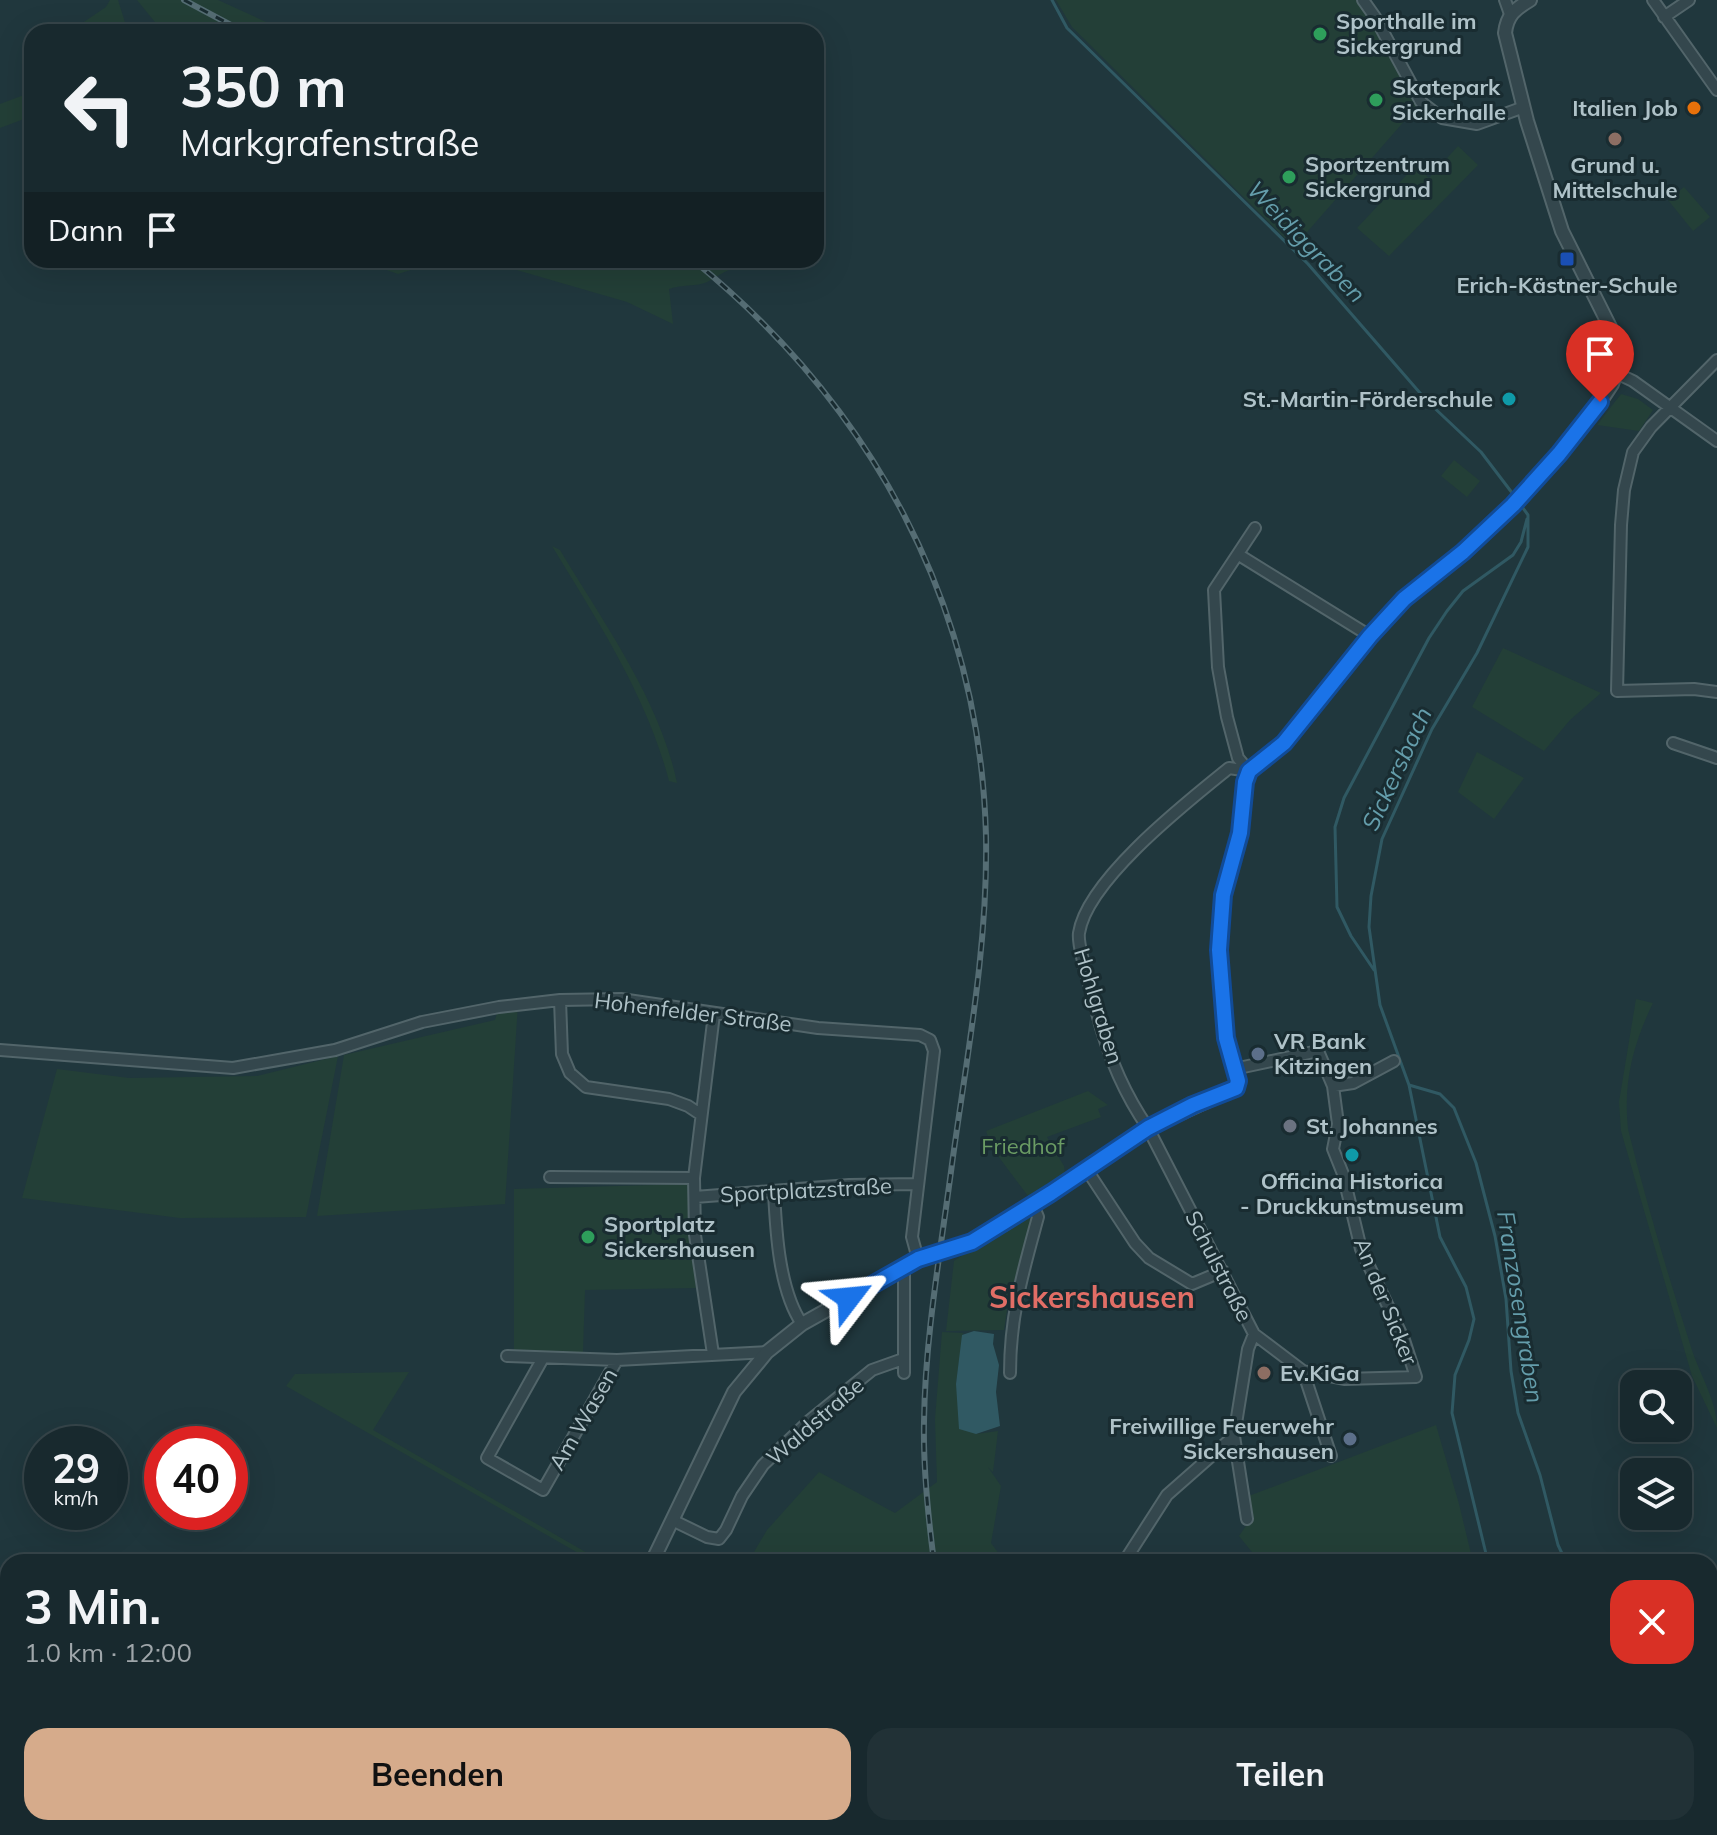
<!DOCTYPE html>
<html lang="de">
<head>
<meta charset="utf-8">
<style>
	:root { --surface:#18292e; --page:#213136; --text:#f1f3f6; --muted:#9fa6aa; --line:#36454a; --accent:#d6ab8b }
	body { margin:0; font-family:Mulish,sans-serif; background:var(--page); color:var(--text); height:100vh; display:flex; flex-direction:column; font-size:30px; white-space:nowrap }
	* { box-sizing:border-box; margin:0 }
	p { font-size:26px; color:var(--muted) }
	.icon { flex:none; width:44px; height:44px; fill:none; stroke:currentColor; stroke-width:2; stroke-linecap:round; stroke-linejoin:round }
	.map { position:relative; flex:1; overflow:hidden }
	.side { position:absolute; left:0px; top:1554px; width:1718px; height:282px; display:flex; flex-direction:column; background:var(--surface); border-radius:24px 24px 0 0; box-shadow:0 8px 32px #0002,0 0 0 2px var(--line) }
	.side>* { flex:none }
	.guide { position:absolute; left:24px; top:24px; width:800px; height:244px; border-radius:24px; box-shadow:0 8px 32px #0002,0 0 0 2px var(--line); background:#18292e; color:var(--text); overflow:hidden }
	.buttons { position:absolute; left:1620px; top:1370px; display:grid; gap:16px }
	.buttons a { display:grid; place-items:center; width:72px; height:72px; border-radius:16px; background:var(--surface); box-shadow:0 8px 32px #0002,0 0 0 2px var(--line); font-size:40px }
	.speed { position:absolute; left:24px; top:1426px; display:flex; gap:16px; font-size:40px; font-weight:700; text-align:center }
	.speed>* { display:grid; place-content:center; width:104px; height:104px; border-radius:50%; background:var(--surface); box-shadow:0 8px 32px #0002,0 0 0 2px var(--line); line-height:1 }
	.speed small { font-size:20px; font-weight:400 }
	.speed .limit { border:12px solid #d22; background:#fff; color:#111 }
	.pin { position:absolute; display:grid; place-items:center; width:68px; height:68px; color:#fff; margin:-82px -34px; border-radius:50% 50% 50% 0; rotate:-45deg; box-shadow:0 0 8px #0007 }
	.pin .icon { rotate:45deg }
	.me { position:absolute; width:88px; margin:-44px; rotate:61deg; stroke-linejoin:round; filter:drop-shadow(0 0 6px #0008) }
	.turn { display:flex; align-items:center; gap:28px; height:168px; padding:0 24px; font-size:36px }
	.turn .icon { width:104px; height:104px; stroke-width:2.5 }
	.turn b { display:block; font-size:56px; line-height:68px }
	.then { display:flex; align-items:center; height:76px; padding:0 24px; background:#0003; gap:16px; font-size:30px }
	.round { display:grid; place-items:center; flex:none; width:84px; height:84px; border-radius:24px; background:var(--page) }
	.headline { display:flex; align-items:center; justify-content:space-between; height:136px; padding:0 24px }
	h1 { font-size:48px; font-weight:700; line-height:60px }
	.action { display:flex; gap:16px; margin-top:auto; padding:16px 24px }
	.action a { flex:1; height:92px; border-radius:24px; background:var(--accent); color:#111; font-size:32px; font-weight:700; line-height:92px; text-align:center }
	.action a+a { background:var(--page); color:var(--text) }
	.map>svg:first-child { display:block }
</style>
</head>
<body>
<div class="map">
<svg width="1717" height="1835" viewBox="0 0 1717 1835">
	<rect width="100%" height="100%" fill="#20373d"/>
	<!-- green -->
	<path fill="#233f37" d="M 110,0 L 118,0 L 128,32 L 69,32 L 106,7 Z
		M 137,0 L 218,0 L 288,32 L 163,32 Z
		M 1056,0 L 1363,0 L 1421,102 L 1294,247 L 1072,27 Z
		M 32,92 L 32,116 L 0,128 L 0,104 Z
		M 1458,146 L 1478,165 L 1389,256 L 1357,228 L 1415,166 L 1429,178 Z
		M 1684,187 L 1710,217 L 1693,231 L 1668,200 Z
		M 358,260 L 453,260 L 436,262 L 398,274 Z
		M 482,260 L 749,260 L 743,267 C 728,267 720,276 707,282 C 697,287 682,284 669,289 L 673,324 L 627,302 Z
		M 1621,394 L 1638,399 L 1653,410 L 1639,431 L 1597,425 Z
		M 1454,460 L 1480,481 L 1467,497 L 1441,476 Z
		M 552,546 L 560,550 C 603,622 660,700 677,783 L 669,781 C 647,696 597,620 552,546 Z
		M 1503,648 L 1601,693 L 1570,720 L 1544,751 L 1472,707 Z
		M 1477,752 L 1524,778 L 1494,819 L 1458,792 Z
		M 1636,999 L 1653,1003 C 1633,1044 1623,1083 1628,1129 C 1646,1202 1668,1275 1691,1347 C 1699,1374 1717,1400 1717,1428 L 1692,1376 L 1621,1131 L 1619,1102 Z
		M 518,1004 L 505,1204 L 317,1216 L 344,1055 L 495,1020 L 499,1007 Z
		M 338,1056 L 306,1217 L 180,1218 L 22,1198 L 57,1069 L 129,1078 L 257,1076 Z
		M 1088,1091 L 1108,1105 L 1098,1109 L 1101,1117 L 1047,1137 L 1064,1166 L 1066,1181 L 1031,1200 L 992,1148 L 986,1131 Z
		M 688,1184 L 696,1288 L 585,1290 L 583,1352 L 514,1353 L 514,1189 Z
		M 1023,1214 L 1032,1219 L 1008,1303 L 1004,1330 L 946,1331 L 954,1261 Z
		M 942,1332 L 963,1333 L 956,1384 L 959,1401 L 976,1434 L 998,1431 L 993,1472 L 988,1467 L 1001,1486 L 991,1543 L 1005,1562 L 748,1562 L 767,1530 L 819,1472 L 895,1513 L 937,1482 L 935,1419 Z
		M 409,1372 L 373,1430 L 603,1562 L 594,1562 L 286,1386 L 295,1374 Z
		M 1436,1425 L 1459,1504 L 1473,1562 L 1341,1560 L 1260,1562 L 1239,1536 L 1248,1523 L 1246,1497 Z
		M 484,1828 L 1601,1828 L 1607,1835 L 478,1835 Z"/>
	<!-- water -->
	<path fill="#305963" d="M 974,1331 L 994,1334 L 993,1344 L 999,1365 L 996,1392 L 1000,1426 L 976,1434 L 959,1429 L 956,1384 L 962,1335 Z"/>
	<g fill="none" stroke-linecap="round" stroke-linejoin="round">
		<!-- stream -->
		<path stroke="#305963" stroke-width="3" d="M 1052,0 L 1067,28 L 1308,264 L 1427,401 L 1481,452 L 1516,498
			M 1374,970 L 1351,936 L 1337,907 L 1335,827 L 1344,798 L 1429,638 L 1447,611 L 1463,591 L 1513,555 L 1521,542 L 1527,519
			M 1409,1085 L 1440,1094 L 1454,1108 L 1476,1163 L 1495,1236 L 1506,1299 L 1511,1371 L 1518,1413 L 1540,1475 L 1558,1545 L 1566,1562
			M 1488,1562 L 1452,1413 L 1455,1375 L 1469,1340 L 1474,1319 L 1466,1287 L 1440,1237 L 1409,1085 L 1380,1005 L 1369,927 L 1371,896 L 1382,839 L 1432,729 L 1477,653 L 1528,547 L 1528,515 L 1520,504
			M 1710,1794 L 1717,1799
			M 1619,1828 L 1623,1835"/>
		<defs>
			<path id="minor" d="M 1363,0 L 1375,17 L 1421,102 L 1442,118 L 1477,124 L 1524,107
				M 1505,0 L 1510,14
				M 1653,0 L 1717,90
				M 1664,17 L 1689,0
				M 1717,360 L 1651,427 L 1633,452 L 1624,490 L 1621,525 L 1617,691 L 1694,689 L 1717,692
				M 1616,373 L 1633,381 L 1717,441
				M 1239,555 L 1370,636
				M 1673,743 L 1717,758
				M 1249,771 L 1229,768 C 1187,802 1087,880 1079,933 C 1077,946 1091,989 1095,1005 C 1105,1047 1123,1092 1148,1128 L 1254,1334 L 1303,1371 L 1344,1379 L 1416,1377 L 1404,1340 L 1361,1249 L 1343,1174 L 1333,1149 L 1338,1124 L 1333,1086
				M 1249,771 L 1238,758 L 1227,717 L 1218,667 L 1214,590 L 1255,528
				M 560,1000 L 562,1054 L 570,1073 L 586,1087 L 669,1099 L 688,1106 L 700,1114
				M 0,1050 L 233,1068 L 335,1050 L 422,1022 L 499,1007 L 560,1000 L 621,999 L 818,1028 L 920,1035 L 930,1040 L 934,1051 L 912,1237 L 918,1259
				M 1234,1069 L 1318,1051 L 1333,1086 L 1353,1083 L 1394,1061
				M 1087,1170 L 1135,1243 L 1149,1258 L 1192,1284 L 1223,1271
				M 550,1177 L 694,1178
				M 774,1192 C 776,1232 779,1290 802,1324
				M 695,1197 L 849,1185 L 916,1184
				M 904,1267 L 904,1373
				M 713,1354 L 695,1235 L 694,1178 L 714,1014
				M 507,1356 L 617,1360 L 767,1352
				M 543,1358 L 487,1458 L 543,1490 L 617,1360
				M 1303,1371 L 1331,1456
				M 1010,1373 C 1010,1315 1023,1272 1038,1217 L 1033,1205
				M 1247,1519 L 1234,1436 L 1248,1349 L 1254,1334
				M 672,1520 L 707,1537 L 719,1539 L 726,1530 L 742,1496 L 763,1465 L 809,1421 L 872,1370 L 903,1359
				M 1124,1562 L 1167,1495 L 1234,1436"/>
			<path id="tertiary" d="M 652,1562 L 734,1392 L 767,1352 L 802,1324 L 918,1259 L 972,1242 L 1004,1224 L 1148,1128 L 1236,1088 L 1238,1081 L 1226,1038 L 1219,950 L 1223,895 L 1240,833 L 1245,782 L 1249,771 L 1284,743 L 1370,636 L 1404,599 L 1463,552 L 1522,495 L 1559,454 L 1600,402 L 1612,384 L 1616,373 L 1618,351 L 1612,331 L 1562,231 L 1527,121 L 1505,33 C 1507,15 1515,9 1530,0
				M 479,1835 L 484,1828"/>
		</defs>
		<!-- minor casing -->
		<use href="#minor" stroke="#52656a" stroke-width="14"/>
		<!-- tertiary casing -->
		<use href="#tertiary" stroke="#52656a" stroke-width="16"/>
		<!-- minor -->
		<use href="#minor" stroke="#34474d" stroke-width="10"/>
		<!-- tertiary -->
		<use href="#tertiary" stroke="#34474d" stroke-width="12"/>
		<defs>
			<path id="rail" d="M 184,0 L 244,32
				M 693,260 C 871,405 980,603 986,836 C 988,946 967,1055 952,1164 C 941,1249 925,1336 924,1422 C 923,1469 928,1516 934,1562
				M 1041,1828 L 1046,1835"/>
		</defs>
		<!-- rail casing -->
		<use href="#rail" stroke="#556d74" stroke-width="6"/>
		<!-- rail -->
		<use href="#rail" stroke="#192c31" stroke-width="3" stroke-dasharray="9" stroke-linecap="butt"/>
	</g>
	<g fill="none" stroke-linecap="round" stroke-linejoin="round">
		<defs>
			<path id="route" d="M 849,1298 L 918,1259 L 972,1242 L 1051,1193 L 1148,1128 L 1193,1105 L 1236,1088 L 1238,1081 L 1226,1038 L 1219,950 L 1223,895 L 1240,833 L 1245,782 L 1249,771 L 1284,743 L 1370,636 L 1404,599 L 1463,552 L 1513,505 L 1559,454 L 1600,402"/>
		</defs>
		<!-- route casing -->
		<use href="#route" stroke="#114b97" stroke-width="20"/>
		<!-- route -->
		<use href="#route" stroke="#1a73e8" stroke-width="14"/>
	</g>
	<!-- markers -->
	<g fill="#2e9e5b" stroke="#192c31" stroke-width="3">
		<circle cx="1320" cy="34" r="8"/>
		<circle cx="1376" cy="100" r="8"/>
		<circle cx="1289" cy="177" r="8"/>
		<circle cx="588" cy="1237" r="8"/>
	</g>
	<circle fill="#e8710a" stroke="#192c31" stroke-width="3" cx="1694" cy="108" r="8"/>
	<g fill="#8d6e63" stroke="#192c31" stroke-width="3">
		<circle cx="1615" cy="139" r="8"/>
		<circle cx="1264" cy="1373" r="8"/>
	</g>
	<rect fill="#1a4fb4" stroke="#192c31" stroke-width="3" x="1559" y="251" width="16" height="16" rx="4"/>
	<g fill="#0f9aa8" stroke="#192c31" stroke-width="3">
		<circle cx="1509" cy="399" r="8"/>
		<circle cx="1352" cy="1155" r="8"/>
	</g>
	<g fill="#5c6f8a" stroke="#192c31" stroke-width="3">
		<circle cx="1258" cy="1054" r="8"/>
		<circle cx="1350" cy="1439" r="8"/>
	</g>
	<circle fill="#6b7280" stroke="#192c31" stroke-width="3" cx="1290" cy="1126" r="8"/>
	<g text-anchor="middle" stroke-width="6" stroke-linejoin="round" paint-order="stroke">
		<!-- poi labels -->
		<g font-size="22" font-weight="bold" fill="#afc2c8" stroke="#192c31" text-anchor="start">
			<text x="1336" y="29">Sporthalle im<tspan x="1336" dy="25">Sickergrund</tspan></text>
			<text x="1392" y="95">Skatepark<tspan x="1392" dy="25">Sickerhalle</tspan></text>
			<text x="1678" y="116" text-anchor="end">Italien Job</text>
			<text x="1305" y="172">Sportzentrum<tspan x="1305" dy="25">Sickergrund</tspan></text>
			<text x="1615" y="173" text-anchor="middle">Grund u.<tspan x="1615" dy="25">Mittelschule</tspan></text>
			<text x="1567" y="293" text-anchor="middle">Erich-Kästner-Schule</text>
			<text x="1493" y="407" text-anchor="end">St.-Martin-Förderschule</text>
			<text x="1274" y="1049">VR Bank<tspan x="1274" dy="25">Kitzingen</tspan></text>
			<text x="1306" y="1134">St. Johannes</text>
			<text x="1352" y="1189" text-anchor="middle">Officina Historica<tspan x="1352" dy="25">- Druckkunstmuseum</tspan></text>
			<text x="604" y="1232">Sportplatz<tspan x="604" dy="25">Sickershausen</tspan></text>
			<text x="1280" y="1381">Ev.KiGa</text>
			<text x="1334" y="1434" text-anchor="end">Freiwillige Feuerwehr<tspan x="1334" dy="25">Sickershausen</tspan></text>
		</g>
		<!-- street labels -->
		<g font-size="22" fill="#afc2c8" stroke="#192c31">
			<text transform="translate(1099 1006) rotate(73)" y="8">Hohlgraben</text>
			<text transform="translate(693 1012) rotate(7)" y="8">Hohenfelder Straße</text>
			<text transform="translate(806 1190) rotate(-3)" y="8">Sportplatzstraße</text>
			<text transform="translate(1219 1266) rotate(63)" y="8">Schulstraße</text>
			<text transform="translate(1386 1301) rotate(68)" y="8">An der Sicker</text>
			<text transform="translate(583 1419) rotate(-60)" y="8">Am Wasen</text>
			<text transform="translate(815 1421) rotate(-41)" y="8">Waldstraße</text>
		</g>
		<!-- park labels -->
		<g font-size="22" fill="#6b9c64" stroke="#192c31">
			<text x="1023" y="1154">Friedhof</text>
		</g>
		<!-- water labels -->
		<g font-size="24" font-style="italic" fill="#649dab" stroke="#192c31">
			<text transform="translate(1306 242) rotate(46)" y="8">Weidiggraben</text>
			<text transform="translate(1397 769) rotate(-65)" y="8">Sickersbach</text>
			<text transform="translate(1520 1307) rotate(81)" y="8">Franzosengraben</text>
		</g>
		<!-- district labels -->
		<g font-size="30" font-weight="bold" fill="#e16e66" stroke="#192c31">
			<text x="1092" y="1308">Sickershausen</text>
		</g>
	</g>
</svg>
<div class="buttons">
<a><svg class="icon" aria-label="search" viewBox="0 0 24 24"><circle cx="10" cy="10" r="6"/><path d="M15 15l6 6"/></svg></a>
<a><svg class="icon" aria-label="layers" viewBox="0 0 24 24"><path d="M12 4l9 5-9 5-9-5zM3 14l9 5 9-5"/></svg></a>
</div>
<div class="speed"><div>29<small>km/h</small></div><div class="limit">40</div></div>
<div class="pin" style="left:1600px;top:402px;background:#d93025"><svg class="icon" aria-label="arrive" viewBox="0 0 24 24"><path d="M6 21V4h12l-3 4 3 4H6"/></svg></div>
<svg class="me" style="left:849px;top:1298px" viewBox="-20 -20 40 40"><path d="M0-17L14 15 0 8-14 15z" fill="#1a73e8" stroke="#fff" stroke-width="4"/></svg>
<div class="guide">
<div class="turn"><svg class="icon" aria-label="left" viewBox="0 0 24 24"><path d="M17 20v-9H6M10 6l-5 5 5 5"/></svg><div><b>350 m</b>Markgrafenstraße</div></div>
<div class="then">Dann<svg class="icon" aria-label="arrive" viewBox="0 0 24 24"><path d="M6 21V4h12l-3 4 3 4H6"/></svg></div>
</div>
<section class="side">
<div class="headline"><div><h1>3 Min.</h1><p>1.0 km · 12:00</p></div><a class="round" style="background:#d93025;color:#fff"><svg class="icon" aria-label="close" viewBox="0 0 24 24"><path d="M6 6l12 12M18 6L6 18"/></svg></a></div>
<div class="action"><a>Beenden</a><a>Teilen</a></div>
</section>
</div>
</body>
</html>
